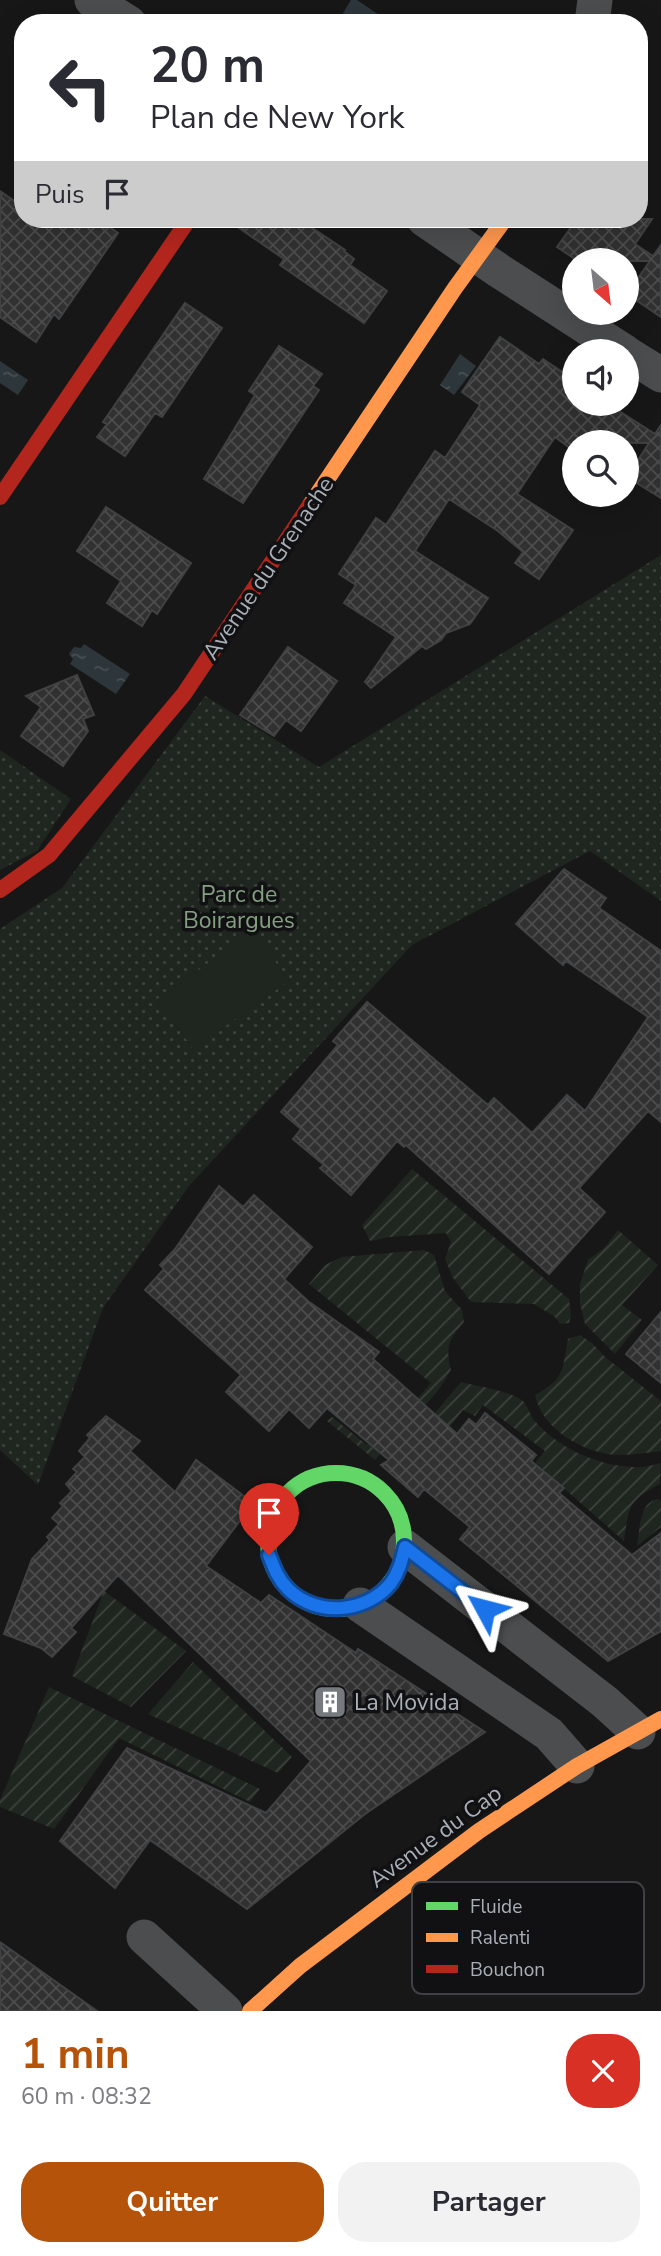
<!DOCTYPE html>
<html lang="fr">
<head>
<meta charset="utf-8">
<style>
	:root { --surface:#fff; --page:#f2f2f3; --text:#2b2b33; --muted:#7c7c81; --accent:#b45309 }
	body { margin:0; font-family:"Nunito Sans",sans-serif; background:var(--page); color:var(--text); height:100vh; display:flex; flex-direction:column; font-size:26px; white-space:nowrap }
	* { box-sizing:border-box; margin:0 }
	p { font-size:23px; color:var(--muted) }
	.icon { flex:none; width:38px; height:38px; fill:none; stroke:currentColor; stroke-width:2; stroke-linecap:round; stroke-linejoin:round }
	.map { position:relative; height:2011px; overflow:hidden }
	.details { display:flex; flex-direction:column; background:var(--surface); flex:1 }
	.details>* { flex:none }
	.banner { position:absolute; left:14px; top:14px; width:634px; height:214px; border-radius:28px; box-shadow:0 7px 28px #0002; background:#fff; color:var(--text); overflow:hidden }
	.needle { width:46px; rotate:152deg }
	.controls { position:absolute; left:562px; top:248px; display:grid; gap:14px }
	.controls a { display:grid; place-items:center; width:77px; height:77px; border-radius:50%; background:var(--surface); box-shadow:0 7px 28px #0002; font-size:35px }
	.pin { position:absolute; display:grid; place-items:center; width:60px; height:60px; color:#fff; margin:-72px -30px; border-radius:50% 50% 50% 0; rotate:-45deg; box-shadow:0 0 7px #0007 }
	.pin .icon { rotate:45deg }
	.me { position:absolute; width:77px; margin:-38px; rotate:308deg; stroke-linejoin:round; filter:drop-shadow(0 0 5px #0008) }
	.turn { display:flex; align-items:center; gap:24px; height:147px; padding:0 21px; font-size:32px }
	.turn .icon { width:91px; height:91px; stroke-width:2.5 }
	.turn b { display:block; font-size:49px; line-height:60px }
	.then { display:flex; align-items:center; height:66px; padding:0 21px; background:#0003; gap:14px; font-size:26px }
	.round { display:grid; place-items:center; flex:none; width:74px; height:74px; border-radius:28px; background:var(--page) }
	.head { display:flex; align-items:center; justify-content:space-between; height:119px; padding:0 21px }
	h1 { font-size:42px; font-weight:700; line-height:52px; color:var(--accent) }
	.cta { display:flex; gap:14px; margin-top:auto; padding:14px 21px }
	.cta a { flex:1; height:80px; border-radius:28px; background:var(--accent); color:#fff; font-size:28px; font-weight:700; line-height:80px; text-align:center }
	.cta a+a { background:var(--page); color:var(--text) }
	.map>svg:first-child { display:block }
</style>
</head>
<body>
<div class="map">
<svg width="661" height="2011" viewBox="0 0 661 2011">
	<defs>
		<pattern id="grass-dots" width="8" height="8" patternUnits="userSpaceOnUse" patternTransform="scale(1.75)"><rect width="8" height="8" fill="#1f251f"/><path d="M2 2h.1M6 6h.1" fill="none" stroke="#3d423d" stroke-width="1.8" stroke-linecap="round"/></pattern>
		<pattern id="garden-furrows" width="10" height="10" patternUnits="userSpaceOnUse" patternTransform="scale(1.75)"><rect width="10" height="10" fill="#1f251f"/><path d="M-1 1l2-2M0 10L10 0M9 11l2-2" fill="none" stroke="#3d423d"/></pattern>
		<pattern id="water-ripples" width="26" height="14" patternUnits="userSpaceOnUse" patternTransform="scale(1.75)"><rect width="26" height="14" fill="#2d363a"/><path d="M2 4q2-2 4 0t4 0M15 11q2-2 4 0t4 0" fill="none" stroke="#495154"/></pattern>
		<pattern id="building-cross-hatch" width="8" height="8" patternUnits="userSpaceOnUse" patternTransform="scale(1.75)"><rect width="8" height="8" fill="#313132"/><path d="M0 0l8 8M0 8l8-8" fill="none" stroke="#4c4c4d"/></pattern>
	</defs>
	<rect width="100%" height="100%" fill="#171717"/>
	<!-- grass -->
	<path fill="url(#grass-dots)" d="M 661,555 L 661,901 L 590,851 L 412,945 L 189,1186 L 103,1308 L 38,1485 L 0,1450 L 0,929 L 62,888 L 205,696 L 319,767 Z
		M 0,750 L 71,799 L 37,851 L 0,870 Z"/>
	<!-- garden -->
	<path fill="url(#garden-furrows)" d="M 412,1169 L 569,1299 L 571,1316 L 569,1323 L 560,1324 L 555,1317 L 534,1304 L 471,1302 L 453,1278 L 445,1259 L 451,1242 L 446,1233 L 390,1237 L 370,1241 L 362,1225 Z
		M 618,1230 L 658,1265 L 622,1305 L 642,1320 L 615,1354 L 585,1324 L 580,1304 L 580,1284 L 588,1260 L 604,1248 Z
		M 424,1250 L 434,1255 L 445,1291 L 462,1310 L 464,1322 C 449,1340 445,1346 451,1370 L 438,1391 L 375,1460 L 327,1421 L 332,1417 L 367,1445 L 389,1420 L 395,1424 L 431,1383 L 309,1284 L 325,1265 L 342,1257 Z
		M 580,1335 L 592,1343 L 605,1357 L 661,1401 L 661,1451 C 647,1453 632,1455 617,1455 C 584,1453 542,1430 535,1395 C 565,1379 562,1370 568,1339 Z
		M 461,1382 C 477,1386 510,1391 523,1401 C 528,1406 530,1415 534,1420 C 558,1448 598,1466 634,1467 C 643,1468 653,1465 661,1463 L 660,1484 C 628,1501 629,1506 624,1541 L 535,1463 L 545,1451 L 483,1405 L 475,1416 L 463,1410 L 449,1428 L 421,1429 Z
		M 658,1499 L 661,1501 L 661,1527 L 637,1546 C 640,1529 639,1502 658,1499 Z
		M 104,1591 L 186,1651 L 131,1707 L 72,1676 Z
		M 193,1662 L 292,1757 L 278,1773 L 148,1714 Z
		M 49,1687 L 260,1789 L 250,1802 L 119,1738 L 54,1829 L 0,1807 L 0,1800 Z"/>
	<!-- pitch -->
	<path fill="#1f251f" d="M 254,931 L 289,981 L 193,1049 L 157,999 Z"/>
	<!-- water -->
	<path fill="url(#water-ripples)" d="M 351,0 L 357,0 L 391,23 L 354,23 L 342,15 Z
		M 460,354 L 476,366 L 454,395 L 440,385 Z
		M 0,361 L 28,380 L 18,395 L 0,383 Z
		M 84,644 L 130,674 L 116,694 L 70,664 L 73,659 L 69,654 L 74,647 L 81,648 Z"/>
	<!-- building -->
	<path fill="url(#building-cross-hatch)" stroke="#3f4143" stroke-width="2" d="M 0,191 L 23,207 L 23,219 L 98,219 L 118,233 L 59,319 L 54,314 L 36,342 L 0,317 Z
		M 226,219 L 299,219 L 345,250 L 344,251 L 354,259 L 350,265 L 387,291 L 364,323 L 280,265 L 284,259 Z
		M 577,219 L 652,219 L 635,244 L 653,256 L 661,245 L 661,317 L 627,294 L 650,261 L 578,261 L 557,247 Z
		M 185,303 L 222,328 L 162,417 L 155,413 L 125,456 L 97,437 L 107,424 L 103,422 Z
		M 500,337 L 539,364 L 543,359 L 574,380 L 574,404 L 608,404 L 655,434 L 661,425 L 661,498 L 627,477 L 649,443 L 574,442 L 574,451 L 555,437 L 517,494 L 573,530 L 539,579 L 515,563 L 523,552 L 498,531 L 449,499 L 415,551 L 488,598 L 470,624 L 446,633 L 441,640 L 426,649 L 422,646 L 371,688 L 365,682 L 396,637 L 344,603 L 356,585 L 339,574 L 376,518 L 386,525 L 435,451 L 445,458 L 480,405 L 462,392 Z
		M 279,346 L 322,374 L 313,386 L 319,390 L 243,503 L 204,479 L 255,395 L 249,391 Z
		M 106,507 L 191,563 L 157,614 L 152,610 L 142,626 L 107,603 L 121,581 L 77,551 Z
		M 288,647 L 337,681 L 301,731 L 286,720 L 274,736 L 240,715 Z
		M 77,675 L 94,715 L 83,719 L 88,731 L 63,766 L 21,736 L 41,707 L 26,696 Z
		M 564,869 L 606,898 L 599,908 L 661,951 L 661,1122 L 648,1111 L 579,1188 L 605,1212 L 549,1274 L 406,1145 L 404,1147 L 397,1141 L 351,1195 L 320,1168 L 324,1165 L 293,1139 L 301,1129 L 281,1112 L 338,1045 L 333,1041 L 367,1002 L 488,1105 L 494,1098 L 532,1133 L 567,1095 L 585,1111 L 648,1017 L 566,961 L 563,965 L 516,924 Z
		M 219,1186 L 243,1207 L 254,1195 L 312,1247 L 284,1279 L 308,1301 L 379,1352 L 373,1359 L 457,1434 L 469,1419 L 476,1425 L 485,1413 L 536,1455 L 531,1461 L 564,1488 L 559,1493 L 632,1555 L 661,1533 L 661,1631 L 608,1661 L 460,1539 L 470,1527 L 424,1489 L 418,1497 L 381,1465 L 389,1460 L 327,1408 L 309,1428 L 289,1409 L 269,1431 L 226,1392 L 241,1375 L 145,1290 L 164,1269 L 160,1265 L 175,1249 Z
		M 661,1312 L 661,1383 L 626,1354 Z
		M 106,1416 L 140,1441 L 130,1451 L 175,1492 L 196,1460 L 253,1503 L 206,1566 L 261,1603 L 269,1595 L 356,1653 L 358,1649 L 485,1732 L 365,1814 L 247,1909 L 150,1840 L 115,1888 L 60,1841 L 127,1748 L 266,1813 L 311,1761 L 118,1575 L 71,1628 L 76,1632 L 52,1657 L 41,1648 L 4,1634 L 32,1559 L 50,1540 L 47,1537 L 59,1524 L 52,1518 L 63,1506 L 60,1503 L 72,1491 L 66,1484 L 77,1472 L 73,1469 L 85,1457 L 79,1451 L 90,1438 L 87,1435 Z
		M 0,1942 L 24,1959 L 97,2011 L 0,2011 Z"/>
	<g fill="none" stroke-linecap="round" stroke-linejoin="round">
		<!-- street -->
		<path stroke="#4b4d4f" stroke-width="35" d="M 92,0 L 129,23
			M 592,23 L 595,0
			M 424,219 L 498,270 L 625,352
			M 626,353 L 661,375
			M 405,1547 L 605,1702 L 638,1732
			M 360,1605 L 549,1734 L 577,1766
			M 144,1937 L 225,2011"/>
		<!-- fast -->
		<path stroke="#63d668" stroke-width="16" d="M268 1541a68 68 0 1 1 136 0a68 68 0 1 1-136 0Z"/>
		<!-- slow -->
		<path stroke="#ff974d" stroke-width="16" d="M 310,505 L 455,288 L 505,219
			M 250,2011 L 300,1966 L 479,1831 L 577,1766 L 661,1719"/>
		<!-- jam -->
		<path stroke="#b3261e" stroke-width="16" d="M 0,497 L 189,219
			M 0,890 L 49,855 L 184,694 L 310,505"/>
	</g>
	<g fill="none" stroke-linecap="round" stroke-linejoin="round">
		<defs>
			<path id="route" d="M 269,1555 C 274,1568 278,1579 288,1589 C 316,1617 366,1614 391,1583 C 399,1572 402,1560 405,1547 L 485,1609"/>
		</defs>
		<!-- route casing -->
		<use href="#route" stroke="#114b97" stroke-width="18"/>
		<!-- route -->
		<use href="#route" stroke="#1a73e8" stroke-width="12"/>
	</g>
	<!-- icons -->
	<defs>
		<symbol id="building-square" viewBox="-11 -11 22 22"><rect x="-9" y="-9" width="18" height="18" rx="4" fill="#767a7f" stroke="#111113"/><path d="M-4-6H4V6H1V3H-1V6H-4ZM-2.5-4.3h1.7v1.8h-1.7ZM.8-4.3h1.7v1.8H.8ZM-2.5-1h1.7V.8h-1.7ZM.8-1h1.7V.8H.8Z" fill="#fff"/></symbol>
	</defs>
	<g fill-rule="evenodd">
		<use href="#building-square" x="311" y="1683" width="38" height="38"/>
	</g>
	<g text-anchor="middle" stroke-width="7" stroke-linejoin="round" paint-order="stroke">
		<!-- street labels -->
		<g font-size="23" fill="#a9afb7" stroke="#111113">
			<text transform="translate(268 568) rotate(-56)" y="8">Avenue du Grenache</text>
			<text transform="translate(435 1836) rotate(-36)" y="8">Avenue du Cap</text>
		</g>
		<!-- park labels -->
		<g font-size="23" fill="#84a081" stroke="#111113">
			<text x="239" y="902">Parc de<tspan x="239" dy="26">Boirargues</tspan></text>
		</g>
		<!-- poi labels -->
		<g font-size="23" fill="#a9afb7" stroke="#111113" text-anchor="start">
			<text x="354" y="1710">La Movida</text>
		</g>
	</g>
	<!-- legend -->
	<rect x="412" y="1882" width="232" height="112" rx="10" fill="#111113" stroke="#3f4044" stroke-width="2"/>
	<rect x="426" y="1902" width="32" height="8" fill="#63d668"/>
	<rect x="426" y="1933" width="32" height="9" fill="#ff974d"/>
	<rect x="426" y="1965" width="32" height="8" fill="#b3261e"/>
	<g font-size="19" fill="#a9afb7">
		<text x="470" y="1913">Fluide</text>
		<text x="470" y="1944">Ralenti</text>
		<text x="470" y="1976">Bouchon</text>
	</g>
</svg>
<div class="controls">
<a><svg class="needle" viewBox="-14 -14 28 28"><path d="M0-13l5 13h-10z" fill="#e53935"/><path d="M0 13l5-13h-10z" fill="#7c7c81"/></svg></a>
<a><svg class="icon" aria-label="sound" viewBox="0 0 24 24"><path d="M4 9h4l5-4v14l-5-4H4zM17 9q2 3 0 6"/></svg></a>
<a><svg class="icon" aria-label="search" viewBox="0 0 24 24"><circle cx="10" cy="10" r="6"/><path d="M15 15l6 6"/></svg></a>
</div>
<div class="pin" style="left:269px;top:1555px;background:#d93025"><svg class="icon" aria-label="arrive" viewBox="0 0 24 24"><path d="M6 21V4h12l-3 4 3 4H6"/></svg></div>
<svg class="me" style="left:485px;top:1609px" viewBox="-20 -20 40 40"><path d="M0-17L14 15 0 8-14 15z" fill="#1a73e8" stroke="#fff" stroke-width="4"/></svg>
<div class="banner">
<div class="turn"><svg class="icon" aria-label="left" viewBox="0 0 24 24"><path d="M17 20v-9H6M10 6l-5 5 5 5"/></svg><div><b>20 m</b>Plan de New York</div></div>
<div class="then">Puis<svg class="icon" aria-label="arrive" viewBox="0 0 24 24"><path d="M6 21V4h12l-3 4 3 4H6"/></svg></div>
</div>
</div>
<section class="details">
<div class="head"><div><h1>1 min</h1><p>60 m · 08:32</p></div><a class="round" style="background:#d93025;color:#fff"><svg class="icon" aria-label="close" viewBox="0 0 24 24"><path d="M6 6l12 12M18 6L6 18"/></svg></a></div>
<div class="cta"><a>Quitter</a><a>Partager</a></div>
</section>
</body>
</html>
